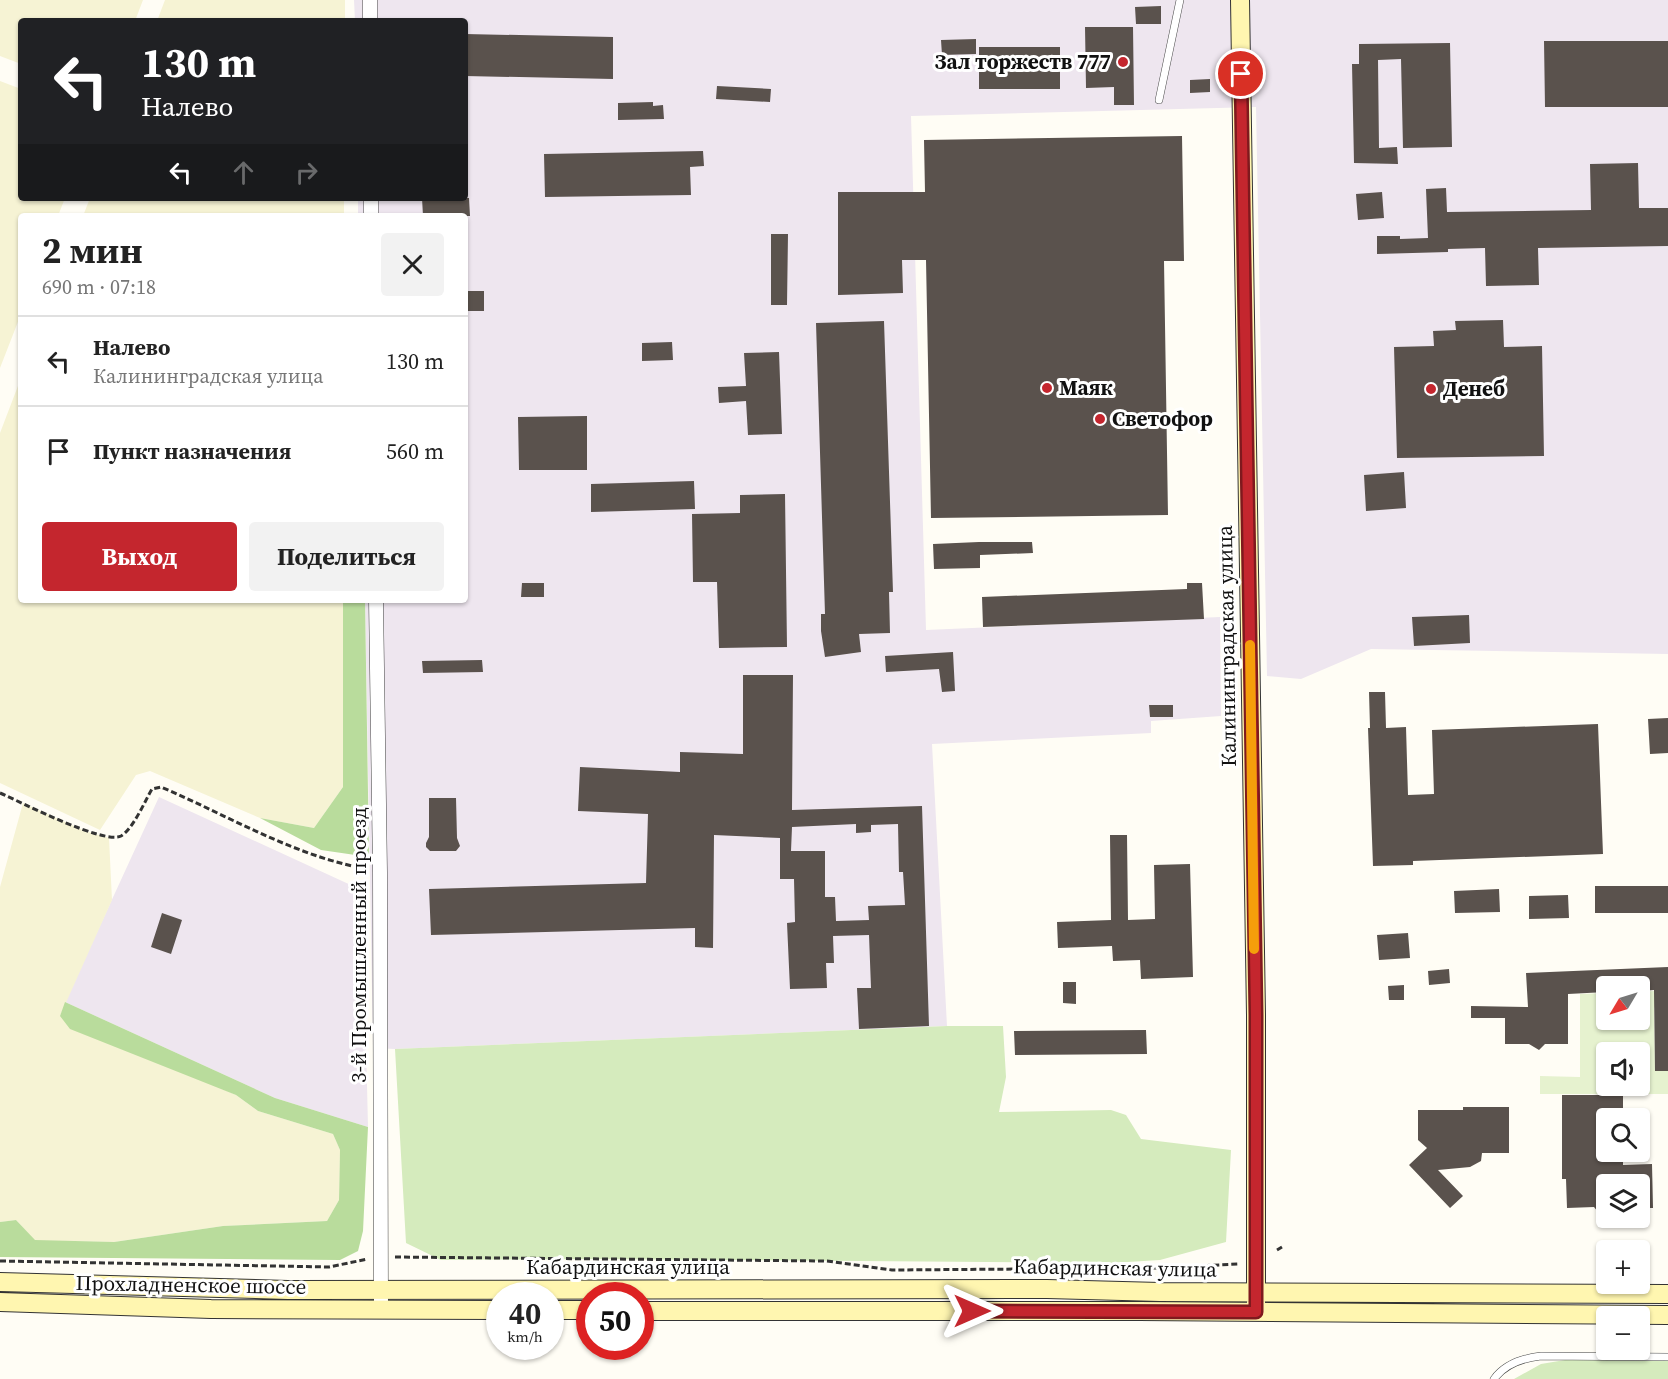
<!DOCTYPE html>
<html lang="ru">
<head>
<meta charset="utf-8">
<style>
	:root { --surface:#fff; --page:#f2f2f2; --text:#222; --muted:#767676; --line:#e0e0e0; --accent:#c4262e }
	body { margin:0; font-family:"Source Serif 4",serif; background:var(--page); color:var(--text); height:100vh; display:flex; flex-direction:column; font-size:22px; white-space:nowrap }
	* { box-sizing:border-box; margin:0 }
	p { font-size:20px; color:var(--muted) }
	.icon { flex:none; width:33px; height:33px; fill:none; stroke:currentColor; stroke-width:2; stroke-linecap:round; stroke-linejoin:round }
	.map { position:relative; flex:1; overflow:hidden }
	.side { position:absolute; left:18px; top:213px; width:450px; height:390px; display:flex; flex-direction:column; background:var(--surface); border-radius:6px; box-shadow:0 2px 4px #0004 }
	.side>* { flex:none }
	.banner { position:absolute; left:18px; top:18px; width:450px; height:183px; border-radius:6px; box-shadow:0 2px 4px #0004; background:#202124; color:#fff; overflow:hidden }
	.needle { width:39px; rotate:232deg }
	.buttons { position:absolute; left:1596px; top:976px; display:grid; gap:12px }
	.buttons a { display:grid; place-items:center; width:54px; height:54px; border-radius:6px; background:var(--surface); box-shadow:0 2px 4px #0004; font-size:30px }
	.speed { position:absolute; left:486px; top:1282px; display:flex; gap:12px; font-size:30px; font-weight:700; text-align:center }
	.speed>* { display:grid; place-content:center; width:78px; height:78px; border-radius:50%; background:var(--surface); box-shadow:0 2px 4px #0004; line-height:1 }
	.speed small { font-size:15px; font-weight:400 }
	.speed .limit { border:9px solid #d22; background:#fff; color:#111 }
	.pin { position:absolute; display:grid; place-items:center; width:51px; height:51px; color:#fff; margin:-26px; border:3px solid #fff; border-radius:50%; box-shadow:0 2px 6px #0007 }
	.me { position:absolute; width:66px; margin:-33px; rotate:90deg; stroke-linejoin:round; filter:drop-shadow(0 0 4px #0008) }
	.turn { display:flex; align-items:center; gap:21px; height:126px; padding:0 24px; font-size:27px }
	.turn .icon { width:78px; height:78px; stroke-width:2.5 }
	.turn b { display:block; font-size:42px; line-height:51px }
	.lanes { display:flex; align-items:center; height:57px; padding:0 24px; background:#0003; justify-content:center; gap:30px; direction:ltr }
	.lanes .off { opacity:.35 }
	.round { display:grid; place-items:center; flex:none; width:63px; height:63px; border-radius:6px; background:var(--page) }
	.headline { display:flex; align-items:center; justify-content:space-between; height:102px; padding:0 24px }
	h1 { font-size:36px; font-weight:700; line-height:45px }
	.cta { display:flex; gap:12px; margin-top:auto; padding:12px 24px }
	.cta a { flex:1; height:69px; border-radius:6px; background:var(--accent); color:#fff; font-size:24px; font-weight:700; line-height:69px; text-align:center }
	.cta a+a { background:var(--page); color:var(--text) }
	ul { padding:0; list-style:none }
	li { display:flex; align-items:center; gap:18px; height:90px; padding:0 24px; border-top:2px solid var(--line) }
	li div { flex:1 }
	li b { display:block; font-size:22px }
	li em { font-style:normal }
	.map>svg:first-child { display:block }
</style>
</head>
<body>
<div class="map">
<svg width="1668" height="1379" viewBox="0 0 1668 1379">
	<rect width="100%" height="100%" fill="#fffdf5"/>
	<!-- industrial -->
	<path fill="#eee6ef" d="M 354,0 L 1668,0 L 1668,654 L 1371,649 L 1301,679 L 1267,676 L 1256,107 L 911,116 L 926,630 L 1220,617 L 1221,716 L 1151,721 L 1151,733 L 932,744 L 947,1026 L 395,1049 L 373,1048 L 365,600 L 465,600 L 465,216 L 358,216 L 358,198 L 465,198 L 465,21 L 355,21 Z
		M 159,797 L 366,892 L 366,1044 L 368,1127 L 275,1098 L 65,1002 Z"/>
	<!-- farmland -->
	<path fill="#f6f3d4" d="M 0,0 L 143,0 L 135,21 L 21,21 L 21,64 L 0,56 Z
		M 165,0 L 345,0 L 345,21 L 157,21 Z
		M 0,81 L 21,89 L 21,198 L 65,198 L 58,216 L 21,216 L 21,314 L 0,368 Z
		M 90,198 L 344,198 L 344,216 L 83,216 Z
		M 21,378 L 21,600 L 343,600 L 343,787 L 314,828 L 260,818 L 150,771 L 136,775 L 100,830 L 0,783 L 0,433 Z
		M 23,803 L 85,831 L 109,838 L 112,900 L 60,1016 L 236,1095 L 258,1111 L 333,1134 L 340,1150 L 339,1200 L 327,1221 L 223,1226 L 114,1242 L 35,1241 L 16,1220 L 0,1222 L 0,887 Z"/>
	<!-- green -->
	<path fill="#d5ebbd" d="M 947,1026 L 1003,1026 L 1006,1077 L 999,1112 L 1111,1110 L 1126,1115 L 1141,1139 L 1231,1150 L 1226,1242 L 1160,1260 L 1111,1263 L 599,1259 L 441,1260 L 406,1243 L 395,1049 Z
		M 1565,1360 L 1668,1361 L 1668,1379 L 1514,1379 L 1541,1364 Z"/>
	<!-- forest -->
	<path fill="#b9dc9c" d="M 343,600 L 365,600 L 369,857 L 321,850 L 260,818 L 314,828 L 343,787 Z
		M 65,1002 L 275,1098 L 368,1127 L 363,1231 L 358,1251 L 340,1260 L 0,1257 L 0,1222 L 16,1220 L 35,1240 L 114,1242 L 223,1226 L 327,1221 L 339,1200 L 340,1150 L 333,1134 L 258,1111 L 236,1095 L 70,1029 L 60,1016 Z"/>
	<!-- pitch -->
	<path fill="#e6f2cf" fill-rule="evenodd" d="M 1668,990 L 1654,1008 L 1655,1071 L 1668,1071 L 1668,1094 L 1540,1094 L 1540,1076 L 1580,1077 L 1580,994 L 1606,993 L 1606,1020 L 1640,1020 L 1640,992 ZM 1606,1053 L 1640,1053 L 1640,1086 L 1606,1086 Z"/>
	<!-- building -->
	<path fill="#5a524d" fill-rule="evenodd" d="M 1161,6 L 1161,24 L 1136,24 L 1135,7 Z
		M 1085,27 L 1133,27 L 1134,105 L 1114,105 L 1114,87 L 1086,88 Z
		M 465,34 L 613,37 L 613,79 L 465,76 Z
		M 976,39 L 976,54 L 942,55 L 941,40 Z
		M 1544,41 L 1668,41 L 1668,107 L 1545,107 Z
		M 1450,43 L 1452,147 L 1403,148 L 1401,59 L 1378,60 L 1379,148 L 1397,147 L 1398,164 L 1354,163 L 1352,64 L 1359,64 L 1359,44 Z
		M 979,47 L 1060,47 L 1060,89 L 979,89 Z
		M 1210,79 L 1210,92 L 1190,93 L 1190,80 Z
		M 717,86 L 771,89 L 770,102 L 716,99 Z
		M 653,102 L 653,106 L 663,105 L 664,119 L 618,120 L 618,103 Z
		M 1182,136 L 1184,261 L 1164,261 L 1168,515 L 931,518 L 926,260 L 902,260 L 903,293 L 838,295 L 838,192 L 925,192 L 924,140 Z
		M 703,151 L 704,166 L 690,167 L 691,195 L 545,197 L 544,154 Z
		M 1638,163 L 1639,208 L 1668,208 L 1668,246 L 1538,248 L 1539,285 L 1486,286 L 1485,248 L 1448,249 L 1448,252 L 1377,254 L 1377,236 L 1400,236 L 1400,239 L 1428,238 L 1426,189 L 1446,188 L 1447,212 L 1591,210 L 1590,164 Z
		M 1382,192 L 1384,218 L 1358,220 L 1356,194 Z
		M 422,198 L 469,198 L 470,216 L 423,216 Z
		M 771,234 L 788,234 L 787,305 L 771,305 Z
		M 465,291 L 484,291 L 484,311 L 465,311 Z
		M 1503,320 L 1504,347 L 1542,346 L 1544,456 L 1397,458 L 1394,347 L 1434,346 L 1433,331 L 1456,330 L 1455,321 Z
		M 884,321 L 893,592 L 889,592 L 890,633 L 859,634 L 861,652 L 825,657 L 821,631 L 821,614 L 825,614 L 816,323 Z
		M 672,342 L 673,360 L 642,361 L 642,343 Z
		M 779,352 L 782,434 L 748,435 L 746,401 L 719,403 L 718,387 L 746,386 L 744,353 Z
		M 587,416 L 587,470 L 519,470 L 518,417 Z
		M 1404,472 L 1406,508 L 1366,511 L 1364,475 Z
		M 694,481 L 695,509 L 591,512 L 591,484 Z
		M 785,494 L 787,647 L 719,648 L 717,582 L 693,582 L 692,514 L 740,513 L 740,495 Z
		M 979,542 L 1032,542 L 1033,553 L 980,555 L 980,568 L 934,569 L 933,544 Z
		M 522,583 L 544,583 L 544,597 L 521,597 Z
		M 1187,583 L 1202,583 L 1204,619 L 983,627 L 982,597 L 1187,589 Z
		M 1469,615 L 1470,643 L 1414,646 L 1412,617 Z
		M 953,652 L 955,691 L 942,692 L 939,669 L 886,672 L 885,656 Z
		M 482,660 L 483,672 L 423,673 L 422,661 Z
		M 743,675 L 793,675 L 792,810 L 922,806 L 929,1026 L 859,1029 L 857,988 L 871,988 L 869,935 L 833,936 L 834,963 L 826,963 L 827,988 L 790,989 L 787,923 L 795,922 L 794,879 L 780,879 L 780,838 L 714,835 L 713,948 L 695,947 L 695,928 L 431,935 L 429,889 L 646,883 L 648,814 L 578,811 L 580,767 L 680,772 L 680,752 L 743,754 ZM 856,824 L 856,833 L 871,832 L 871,825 L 898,824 L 899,872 L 903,872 L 905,905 L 868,906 L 869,920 L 836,921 L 835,897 L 825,897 L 825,851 L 791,851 L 792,827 Z
		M 1369,692 L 1385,692 L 1386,728 L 1406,727 L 1408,795 L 1434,794 L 1432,730 L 1598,724 L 1603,854 L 1413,861 L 1413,865 L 1373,866 L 1368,728 L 1370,728 Z
		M 1149,705 L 1173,705 L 1173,717 L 1150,717 Z
		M 1668,718 L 1668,753 L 1650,754 L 1648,719 Z
		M 429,798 L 456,798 L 457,838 L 460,846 L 456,851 L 430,851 L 426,847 L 426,843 L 429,837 Z
		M 1110,835 L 1127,835 L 1128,920 L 1155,919 L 1154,865 L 1190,864 L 1193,977 L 1141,979 L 1140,960 L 1113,961 L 1112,946 L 1058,948 L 1057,922 L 1111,920 Z
		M 1595,886 L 1668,886 L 1668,913 L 1595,913 Z
		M 1499,889 L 1500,912 L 1455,913 L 1454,891 Z
		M 1568,895 L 1569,918 L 1529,919 L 1529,896 Z
		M 162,913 L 182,920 L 171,954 L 151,947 Z
		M 1408,933 L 1410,958 L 1379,960 L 1377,935 Z
		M 1668,967 L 1668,1071 L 1655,1071 L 1654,990 L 1640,991 L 1640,987 L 1606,987 L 1606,992 L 1568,994 L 1568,1044 L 1545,1044 L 1539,1050 L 1529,1044 L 1505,1044 L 1505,1018 L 1471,1018 L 1471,1006 L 1528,1007 L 1526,973 Z
		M 1449,969 L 1450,983 L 1429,985 L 1428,971 Z
		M 1063,982 L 1076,982 L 1076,1004 L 1063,1003 Z
		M 1404,985 L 1404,1000 L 1389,1000 L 1388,986 Z
		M 1146,1030 L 1147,1054 L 1015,1055 L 1014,1031 Z
		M 1562,1095 L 1623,1095 L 1623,1119 L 1606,1119 L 1606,1152 L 1623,1152 L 1623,1165 L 1652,1164 L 1653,1208 L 1640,1208 L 1640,1185 L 1606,1185 L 1606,1222 L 1594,1207 L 1567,1208 L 1566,1179 L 1562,1179 Z
		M 1463,1107 L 1509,1107 L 1509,1153 L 1482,1153 L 1481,1161 L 1470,1167 L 1438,1170 L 1463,1196 L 1450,1208 L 1409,1165 L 1427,1148 L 1418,1140 L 1418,1110 L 1463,1110 Z"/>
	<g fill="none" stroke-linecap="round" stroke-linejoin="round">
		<defs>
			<path id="lane" d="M 1159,100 L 1180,0
				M 1494,1379 C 1505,1364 1523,1358 1541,1356 L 1668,1357"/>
			<path id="street" d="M 370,0 L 370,21
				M 371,198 L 371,216
				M 376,600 L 380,872 L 381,1310"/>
			<path id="secondary" d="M 1240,0 L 1256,1015 L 1256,1312
				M 0,1282 L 288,1290 L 1047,1289 L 1160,1292 L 1668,1294
				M 0,1302 L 211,1309 L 500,1310
				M 550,1310 L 590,1310
				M 640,1311 L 1139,1311 L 1668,1315"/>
		</defs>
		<!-- lane casing -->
		<use href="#lane" stroke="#444" stroke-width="8"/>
		<!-- street casing -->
		<use href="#street" stroke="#444" stroke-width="15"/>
		<!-- secondary casing -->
		<use href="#secondary" stroke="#333" stroke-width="20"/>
		<!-- path -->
		<path stroke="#333" stroke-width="3" stroke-dasharray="6 3" stroke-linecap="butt" d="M 0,793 C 21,802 104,845 121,836 C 133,829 145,801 152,789 L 161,787 C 229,816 294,856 367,869
			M 1277,1250 L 1282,1247
			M 395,1257 L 827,1261 L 892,1270 L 1156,1268 L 1238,1264
			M 0,1261 L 329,1267 L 368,1259"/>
		<!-- lane -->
		<use href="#lane" stroke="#fff" stroke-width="7"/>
		<!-- street -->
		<use href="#street" stroke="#fff" stroke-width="14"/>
		<!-- secondary -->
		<use href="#secondary" stroke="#fff6b0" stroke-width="18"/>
	</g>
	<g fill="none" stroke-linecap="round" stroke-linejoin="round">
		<defs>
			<path id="route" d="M 972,1311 L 1256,1312 L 1256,1015 L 1241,74"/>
		</defs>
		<!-- route casing -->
		<use href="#route" stroke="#7f191e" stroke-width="15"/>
		<!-- route -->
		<use href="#route" stroke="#c4262e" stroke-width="10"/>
		<!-- slow -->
		<path stroke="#f59e0b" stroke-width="10" d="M 1250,645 L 1254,949"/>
	</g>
	<!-- markers -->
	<g fill="#c4262e" stroke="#fff" stroke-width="2">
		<circle cx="1123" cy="62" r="6"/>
		<circle cx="1047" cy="388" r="6"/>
		<circle cx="1431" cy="389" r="6"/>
		<circle cx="1100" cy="419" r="6"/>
	</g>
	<g text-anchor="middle" stroke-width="6" stroke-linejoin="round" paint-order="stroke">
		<!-- poi labels -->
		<g font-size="21" font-weight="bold" fill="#111" stroke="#fff" text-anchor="start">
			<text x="1111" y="69" text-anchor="end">Зал торжеств 777</text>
			<text x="1059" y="395">Маяк</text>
			<text x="1443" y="396">Денеб</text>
			<text x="1112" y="426">Светофор</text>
		</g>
		<!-- street labels -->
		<g font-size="21" fill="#111" stroke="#fff">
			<text transform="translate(1227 646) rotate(-91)" y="7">Калининградская улица</text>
			<text transform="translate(359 945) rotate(-90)" y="7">3-й Промышленный проезд</text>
			<text x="628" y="1274">Кабардинская улица</text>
			<text transform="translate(1115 1268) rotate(1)" y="7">Кабардинская улица</text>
			<text transform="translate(191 1285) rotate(1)" y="7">Прохладненское шоссе</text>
		</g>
	</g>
</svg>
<div class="buttons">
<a><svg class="needle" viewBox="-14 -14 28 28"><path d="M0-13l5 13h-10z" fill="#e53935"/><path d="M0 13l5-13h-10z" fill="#767676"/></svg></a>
<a><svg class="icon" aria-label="sound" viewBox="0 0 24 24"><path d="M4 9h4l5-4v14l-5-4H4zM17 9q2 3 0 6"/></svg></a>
<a><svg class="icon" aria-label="search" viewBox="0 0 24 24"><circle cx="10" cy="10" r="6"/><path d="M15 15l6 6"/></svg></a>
<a><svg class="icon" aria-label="layers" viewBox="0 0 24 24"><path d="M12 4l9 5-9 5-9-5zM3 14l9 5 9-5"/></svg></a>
<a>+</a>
<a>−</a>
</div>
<div class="speed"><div>40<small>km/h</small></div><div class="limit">50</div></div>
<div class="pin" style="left:1241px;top:74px;background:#d93025"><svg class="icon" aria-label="arrive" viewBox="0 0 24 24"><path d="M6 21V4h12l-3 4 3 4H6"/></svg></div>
<svg class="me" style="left:972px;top:1311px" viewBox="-20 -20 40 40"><path d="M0-17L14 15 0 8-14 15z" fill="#c4262e" stroke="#fff" stroke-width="4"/></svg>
<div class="banner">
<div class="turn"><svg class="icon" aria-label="left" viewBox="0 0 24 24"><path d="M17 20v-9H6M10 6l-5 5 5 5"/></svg><div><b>130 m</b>Налево</div></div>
<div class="lanes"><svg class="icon" aria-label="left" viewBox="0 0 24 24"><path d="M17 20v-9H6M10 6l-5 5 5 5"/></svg><svg class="icon off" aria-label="ahead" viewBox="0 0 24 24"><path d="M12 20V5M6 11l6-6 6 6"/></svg><svg class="icon off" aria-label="right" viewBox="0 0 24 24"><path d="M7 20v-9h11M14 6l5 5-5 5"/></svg></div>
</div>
<section class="side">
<div class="headline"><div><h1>2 мин</h1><p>690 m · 07:18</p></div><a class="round"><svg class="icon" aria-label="close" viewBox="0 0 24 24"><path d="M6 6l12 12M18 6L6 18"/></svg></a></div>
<ul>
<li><svg class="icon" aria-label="left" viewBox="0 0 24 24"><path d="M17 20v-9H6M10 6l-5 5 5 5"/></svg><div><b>Налево</b><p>Калининградская улица</p></div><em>130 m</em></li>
<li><svg class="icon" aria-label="arrive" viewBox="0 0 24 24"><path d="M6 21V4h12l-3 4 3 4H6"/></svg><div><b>Пункт назначения</b></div><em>560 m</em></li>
</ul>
<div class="cta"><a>Выход</a><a>Поделиться</a></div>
</section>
</div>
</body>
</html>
